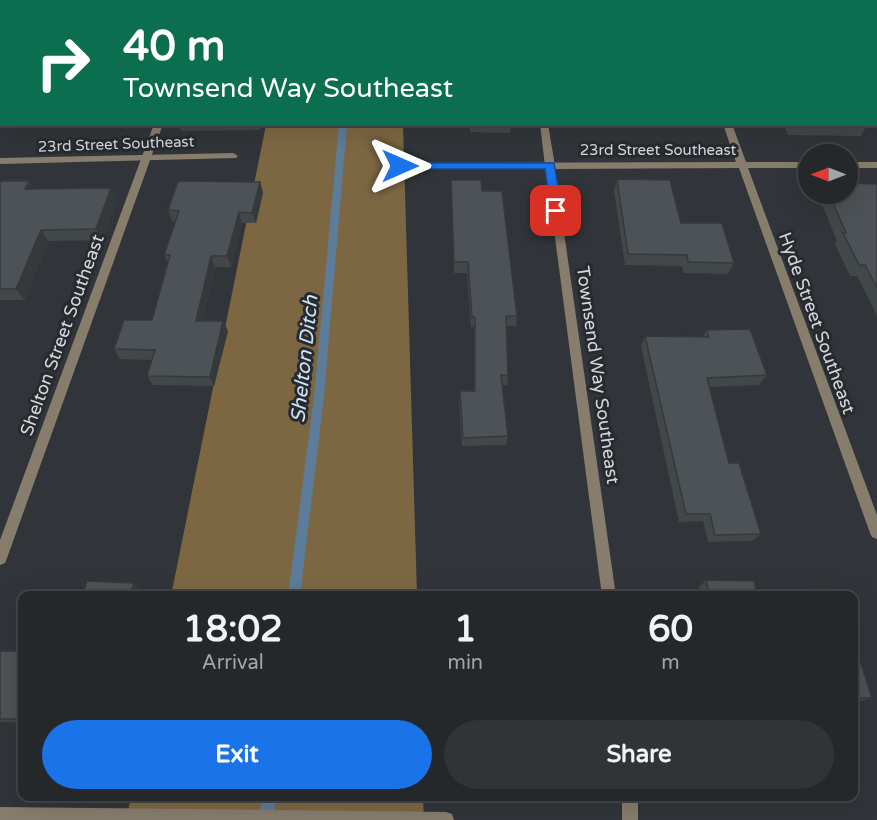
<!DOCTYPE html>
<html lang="en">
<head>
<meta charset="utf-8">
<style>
	:root { --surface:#25282b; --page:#313437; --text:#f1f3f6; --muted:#a3a6a9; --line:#424447; --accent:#1a73e8 }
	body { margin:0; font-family:"Varela Round",sans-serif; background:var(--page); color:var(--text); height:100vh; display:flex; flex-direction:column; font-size:22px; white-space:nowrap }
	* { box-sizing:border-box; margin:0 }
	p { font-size:20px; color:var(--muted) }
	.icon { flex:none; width:33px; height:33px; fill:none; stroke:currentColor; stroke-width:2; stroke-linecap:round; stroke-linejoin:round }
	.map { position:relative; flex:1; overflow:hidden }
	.sheet { position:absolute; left:18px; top:591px; width:840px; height:210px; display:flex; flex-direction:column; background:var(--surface); border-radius:12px; box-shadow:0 6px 24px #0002,0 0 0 2px var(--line) }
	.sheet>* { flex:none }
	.guide { position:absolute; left:0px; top:0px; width:878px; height:126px; box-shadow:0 6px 24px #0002,0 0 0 2px var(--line); background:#0b6e4f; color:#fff; overflow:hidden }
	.needle { width:39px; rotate:270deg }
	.tools { position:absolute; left:798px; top:144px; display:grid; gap:12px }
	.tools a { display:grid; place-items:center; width:60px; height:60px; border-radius:50%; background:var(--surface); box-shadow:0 6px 24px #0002,0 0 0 2px var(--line); font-size:30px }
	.pin { position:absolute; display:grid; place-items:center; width:51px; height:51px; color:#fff; margin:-26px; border-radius:12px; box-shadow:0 3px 9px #0006 }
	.me { position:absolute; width:66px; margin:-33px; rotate:90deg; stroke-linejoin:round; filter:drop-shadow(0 0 4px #0008) }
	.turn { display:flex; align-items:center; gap:21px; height:126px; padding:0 24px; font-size:27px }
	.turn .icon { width:78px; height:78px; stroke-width:2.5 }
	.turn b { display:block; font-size:42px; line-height:51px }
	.eta { display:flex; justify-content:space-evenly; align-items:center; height:102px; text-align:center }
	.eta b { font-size:36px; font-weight:800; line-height:42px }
	.primary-button { display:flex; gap:12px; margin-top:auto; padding:12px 24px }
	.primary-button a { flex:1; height:69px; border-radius:36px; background:var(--accent); color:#fff; font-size:24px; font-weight:800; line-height:69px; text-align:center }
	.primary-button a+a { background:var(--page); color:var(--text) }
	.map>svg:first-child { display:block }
</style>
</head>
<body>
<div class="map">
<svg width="877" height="820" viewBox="0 0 877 820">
	<rect width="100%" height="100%" fill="#313539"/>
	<!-- forest -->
	<path fill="#7d6743" d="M 266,125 L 403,125 L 417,595 L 171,596 Z
		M 131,797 L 423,797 L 424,820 L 126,820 Z"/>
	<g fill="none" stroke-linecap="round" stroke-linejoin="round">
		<!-- stream -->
		<path fill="#5c7c9a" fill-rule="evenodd" d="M 365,0 L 371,0 L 371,2 L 365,2 Z
			M 339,124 L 347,124 L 324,397 L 300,596 L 288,596 L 314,397 Z
			M 262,796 L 276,796 L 273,820 L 259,820 Z"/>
		<!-- lane -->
		<path fill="#877d6d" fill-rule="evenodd" d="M 200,0 L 208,0 L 208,2 L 200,2 Z
			M 832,0 L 840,0 L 840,2 L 833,2 Z
			M 876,64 L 877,64 L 877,70 L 876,70 Z
			M 154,124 L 163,124 L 7,558 L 5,563 L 0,565 L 0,540 Z
			M 540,124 L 548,124 L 555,166 L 553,168 L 550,169 L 545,166 Z"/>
		<!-- street -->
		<path fill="#877d6d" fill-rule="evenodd" d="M 48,0 L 56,0 L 48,2 Z
			M 677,0 L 685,0 L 685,2 L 678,2 Z
			M 0,81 L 2,81 L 0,88 Z
			M 723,124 L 732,124 L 746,162 L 808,162 L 808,168 L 748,168 L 877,515 L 877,539 L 872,537 L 870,533 L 739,168 L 555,169 L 616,596 L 602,596 L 546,169 L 400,169 L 395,166 L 400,163 L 736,162 Z
			M 233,153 L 238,156 L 236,158 L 0,164 L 0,158 Z
			M 848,162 L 877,162 L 877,168 L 848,168 Z
			M 622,796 L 638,796 L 638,820 L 622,820 Z
			M 0,807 L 446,812 L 452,814 L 454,820 L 0,820 Z"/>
	</g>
	<!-- wall -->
	<path fill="#42474a" d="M 731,0 L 778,0 L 779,2 L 732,2 Z
		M 179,124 L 262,124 L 260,130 L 181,131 Z
		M 470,124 L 511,124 L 510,133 L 470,132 Z
		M 592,124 L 689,124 L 593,128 Z
		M 784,124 L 867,124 L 867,125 L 861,136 L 788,135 Z
		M 617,179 L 681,223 L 734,263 L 728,274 L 683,273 L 682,266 L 625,265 L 614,191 Z
		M 451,180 L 482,191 L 517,316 L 516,326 L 507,326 L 508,376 L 507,385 L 502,385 L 508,436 L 506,445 L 462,446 L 459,400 L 460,391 L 474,391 L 474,327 L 471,327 L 467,273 L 454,273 Z
		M 0,181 L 29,181 L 34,189 L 111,188 L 117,200 L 103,240 L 48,241 L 25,300 L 0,300 Z
		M 260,182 L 263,193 L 256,223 L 242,223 L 231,267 L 215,267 L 203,321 L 223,321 L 228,331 L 214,386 L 153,385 L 147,376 L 152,360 L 120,359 L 114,349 L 152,320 L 168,263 L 164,255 L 175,221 L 172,221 L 168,210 Z
		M 877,184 L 877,316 L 857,276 L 850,276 L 835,244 L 837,241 L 818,194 L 848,194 Z
		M 706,330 L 767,375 L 759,385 L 709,387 L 729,463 L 761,534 L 752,541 L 708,542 L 703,521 L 679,522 L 641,346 L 645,336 L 703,337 Z
		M 706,580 L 756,590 L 838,596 L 701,596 L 699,587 Z
		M 854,642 L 872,698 L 860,701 L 854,701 Z
		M 0,651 L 22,651 L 22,722 L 0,722 Z"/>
	<!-- shaded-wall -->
	<path fill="#36393c" d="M 0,0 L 11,0 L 10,2 L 2,2 L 2,14 L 0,16 Z
		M 29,181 L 36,193 L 25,189 Z
		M 260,182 L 263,193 L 256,223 L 252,213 Z
		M 111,188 L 117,200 L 103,240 L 96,229 Z
		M 239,212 L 242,223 L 231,267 L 227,256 Z
		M 41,230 L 48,241 L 25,300 L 16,289 Z
		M 211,256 L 215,267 L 201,331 L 196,321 Z
		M 223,321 L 228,331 L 214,386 L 210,377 Z
		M 134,583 L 142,589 L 140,596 L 130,596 Z"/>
	<!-- building -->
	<path fill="#4d5256" stroke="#36393c" stroke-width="1.5" d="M 90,0 L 155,0 L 154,2 L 90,2 Z
		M 472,0 L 641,0 L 641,2 L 472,2 Z
		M 739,0 L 778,0 L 779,2 L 740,2 Z
		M 819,124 L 867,124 L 867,125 Z
		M 617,179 L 670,180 L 681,223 L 722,223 L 734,263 L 688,262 L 687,255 L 628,254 Z
		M 451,180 L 481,180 L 482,191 L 502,191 L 517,316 L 506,316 L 508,376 L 501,375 L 508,436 L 463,438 L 460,391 L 475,391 L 475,317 L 472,317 L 468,262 L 454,262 Z
		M 0,181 L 29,181 L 25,189 L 111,188 L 96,229 L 41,230 L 16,289 L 0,289 Z
		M 178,181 L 260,182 L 252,213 L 239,212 L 227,256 L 211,256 L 196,321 L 223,321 L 210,377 L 147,376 L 155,350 L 114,349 L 124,320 L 152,320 L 170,255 L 164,255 L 179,211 L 168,210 Z
		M 848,183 L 877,184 L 877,288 L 865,265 L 859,265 L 843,233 L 846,233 L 829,194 L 848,194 Z
		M 750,329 L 767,375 L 707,378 L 729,463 L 739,463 L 761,534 L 715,535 L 710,514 L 686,514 L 645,336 L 709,337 L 706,330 Z
		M 706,580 L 754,581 L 756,590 L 836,589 L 838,596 L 709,596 Z
		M 87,581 L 134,583 L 130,596 L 82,596 Z
		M 854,642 L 872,698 L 854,698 Z
		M 0,651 L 22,651 L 22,719 L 0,719 Z"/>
	<!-- route -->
	<path fill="#1a73e8" stroke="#114b97" stroke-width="1.5" d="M 396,163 L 554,163 L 562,211 L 556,215 L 551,211 L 545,169 L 400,169 L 395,166 Z"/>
	<g text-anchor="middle" stroke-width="6" stroke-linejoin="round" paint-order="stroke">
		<!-- far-street labels -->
		<g font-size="15" fill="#d5d7da" stroke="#272b2f">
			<text transform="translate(116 144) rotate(-2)" y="5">23rd Street Southeast</text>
			<text x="658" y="155">23rd Street Southeast</text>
		</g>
		<!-- street labels -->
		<g font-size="18" fill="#d5d7da" stroke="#272b2f">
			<text transform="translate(817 323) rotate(70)" y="6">Hyde Street Southeast</text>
			<text transform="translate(62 335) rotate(-70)" y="6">Shelton Street Southeast</text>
			<text transform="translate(598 375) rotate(82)" y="6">Townsend Way Southeast</text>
		</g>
		<!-- water labels -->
		<g font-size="20" font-style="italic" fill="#cde3f7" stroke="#272b2f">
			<text transform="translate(304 359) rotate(-84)" y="7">Shelton Ditch</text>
		</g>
	</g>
</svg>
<div class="tools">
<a><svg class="needle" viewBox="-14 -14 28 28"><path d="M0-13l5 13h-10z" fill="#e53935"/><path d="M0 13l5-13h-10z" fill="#a3a6a9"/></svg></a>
</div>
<div class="pin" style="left:556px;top:211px;background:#d93025"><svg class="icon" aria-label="arrive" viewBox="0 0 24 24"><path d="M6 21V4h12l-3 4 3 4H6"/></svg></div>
<svg class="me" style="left:400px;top:166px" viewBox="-20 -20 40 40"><path d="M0-17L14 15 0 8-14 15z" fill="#1a73e8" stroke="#fff" stroke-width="4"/></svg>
<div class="guide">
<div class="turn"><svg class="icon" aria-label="right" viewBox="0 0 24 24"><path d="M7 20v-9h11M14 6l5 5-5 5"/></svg><div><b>40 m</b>Townsend Way Southeast</div></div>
</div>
<section class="sheet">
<div class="eta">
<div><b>18:02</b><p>Arrival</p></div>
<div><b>1</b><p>min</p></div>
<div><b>60</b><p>m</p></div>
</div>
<div class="primary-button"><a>Exit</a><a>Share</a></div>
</section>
</div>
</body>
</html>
